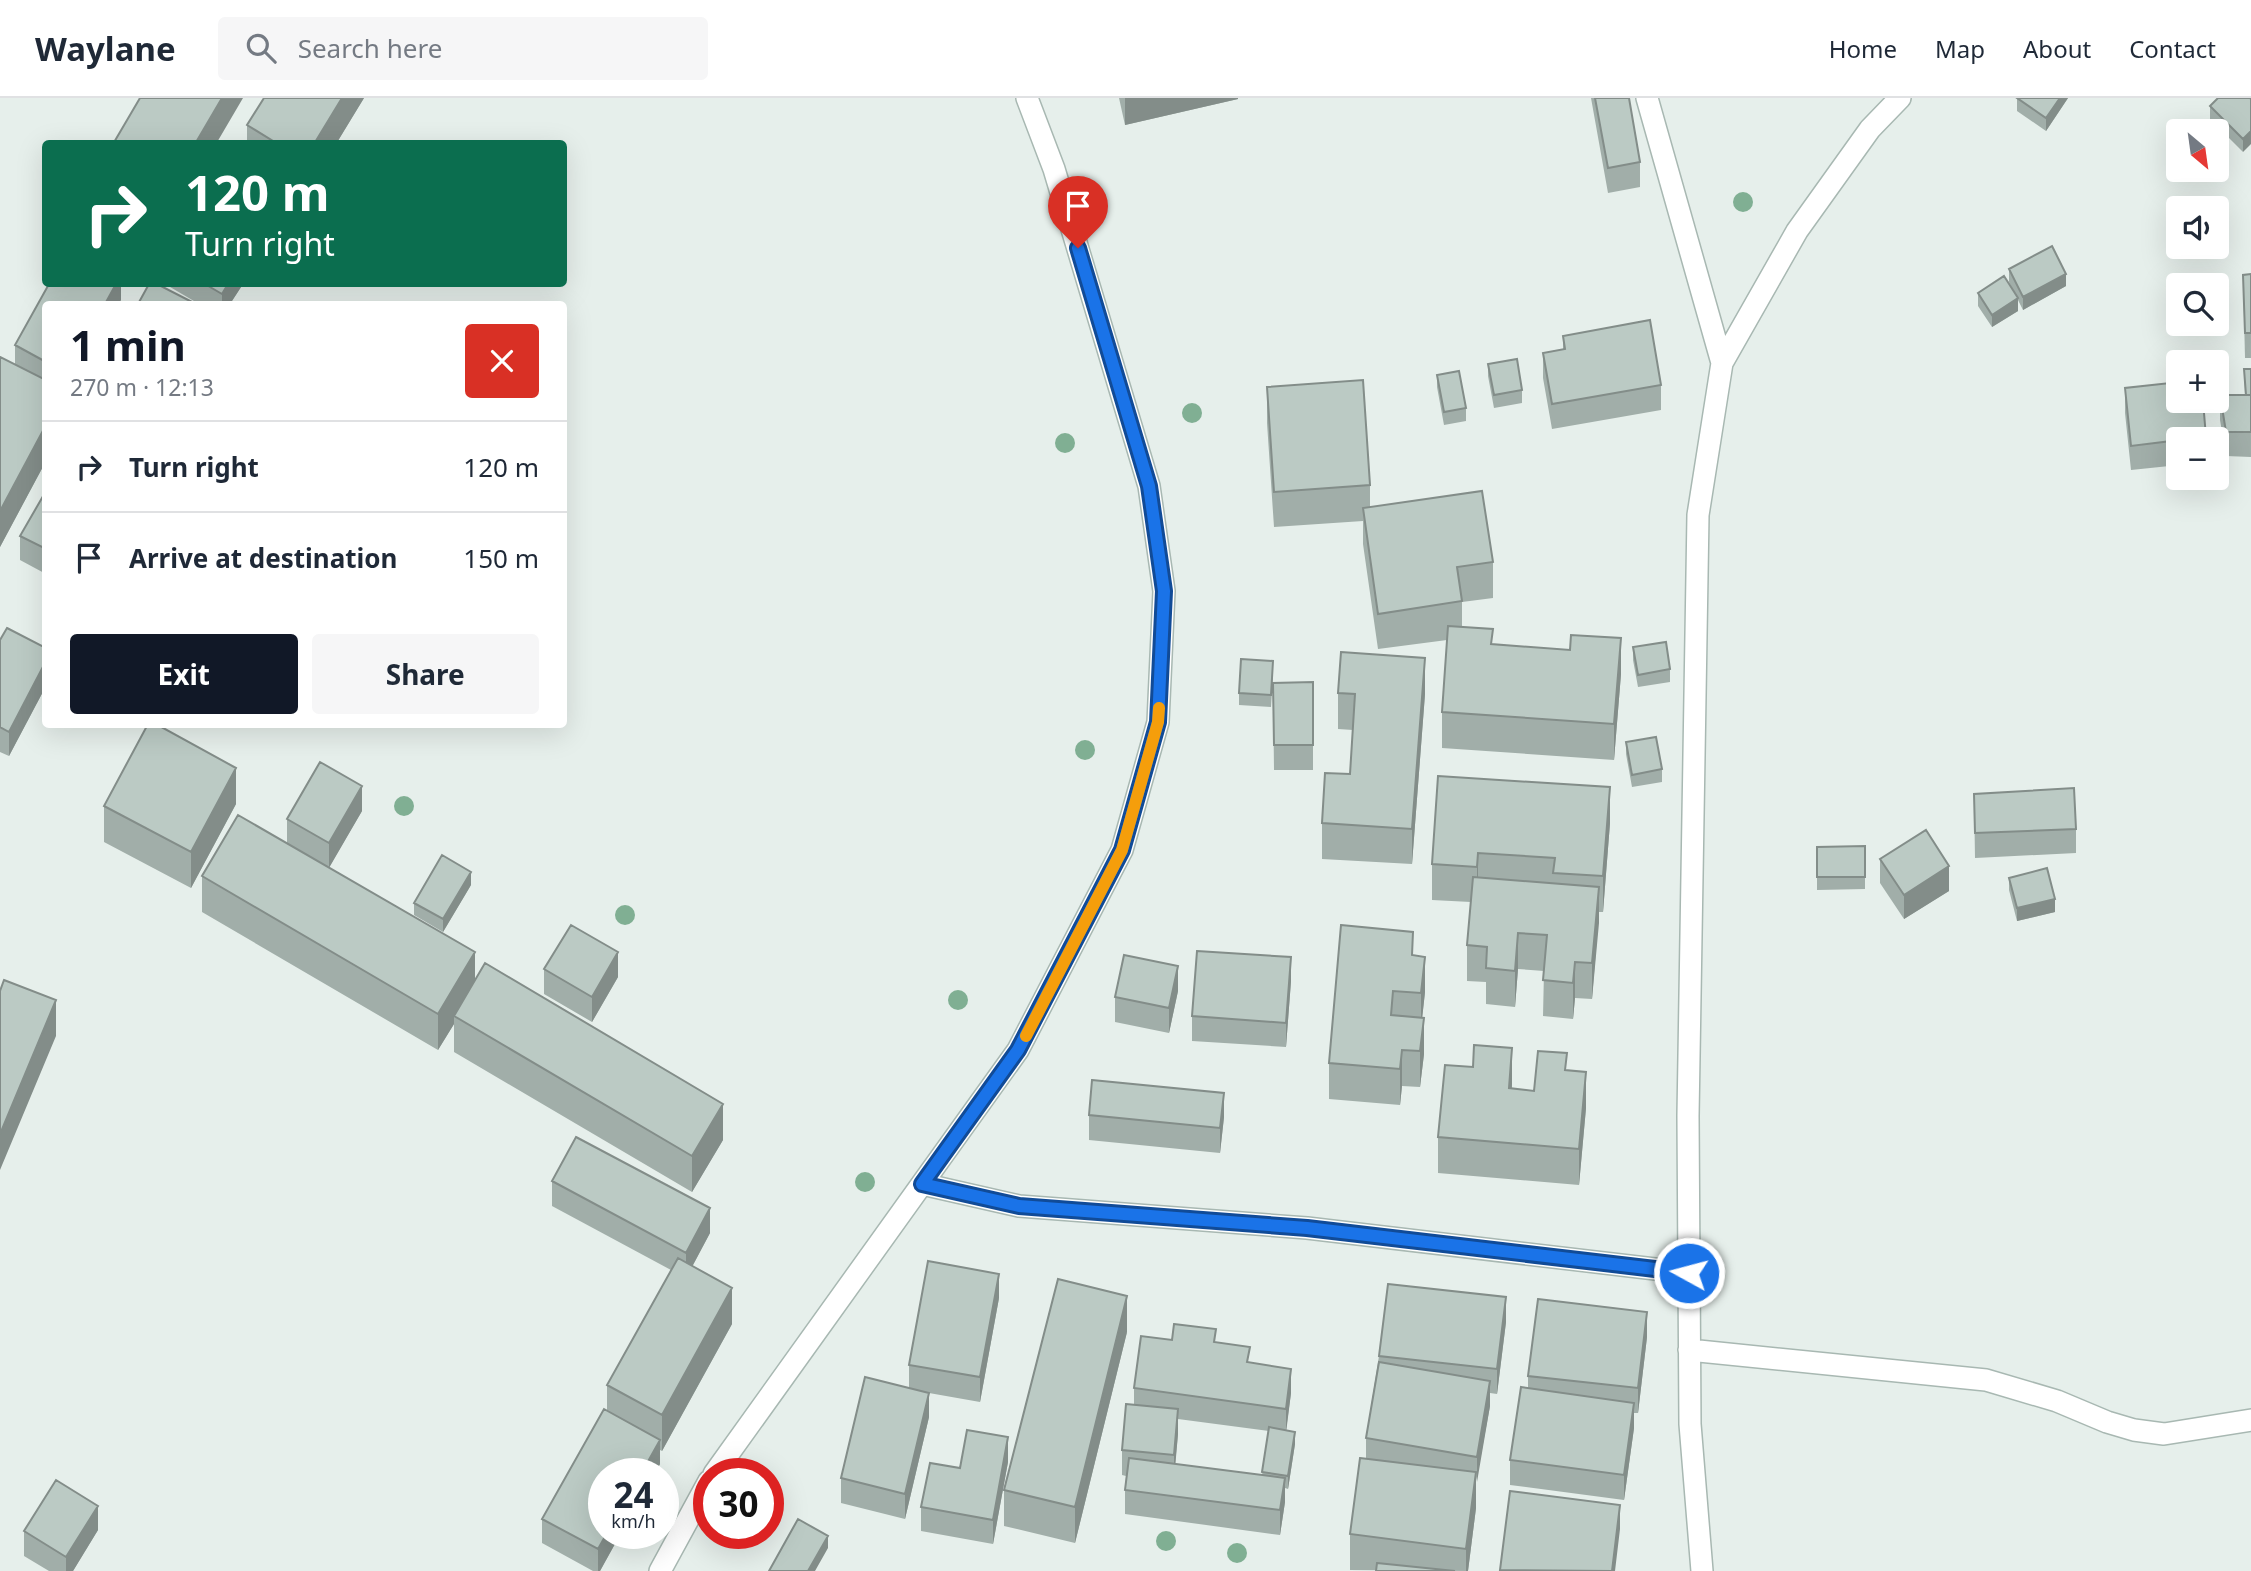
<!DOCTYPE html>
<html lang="en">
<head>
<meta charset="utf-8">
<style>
	:root { --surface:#fff; --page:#f6f6f7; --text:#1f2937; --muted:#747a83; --line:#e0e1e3; --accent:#111827 }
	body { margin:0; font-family:"Noto Sans",sans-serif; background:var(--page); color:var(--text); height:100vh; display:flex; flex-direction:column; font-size:26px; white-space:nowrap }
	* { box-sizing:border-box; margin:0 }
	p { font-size:23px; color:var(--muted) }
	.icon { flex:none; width:38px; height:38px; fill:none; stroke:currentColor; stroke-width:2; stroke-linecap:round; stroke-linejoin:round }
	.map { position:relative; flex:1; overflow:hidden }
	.details { position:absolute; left:42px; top:203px; width:525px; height:427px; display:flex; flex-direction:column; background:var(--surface); border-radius:7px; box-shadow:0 7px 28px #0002 }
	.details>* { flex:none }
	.top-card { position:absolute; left:42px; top:42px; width:525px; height:147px; border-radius:7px; box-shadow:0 7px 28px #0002; background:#0b6e4f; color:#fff; overflow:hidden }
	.needle { width:46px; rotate:151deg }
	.buttons { position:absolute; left:2166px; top:21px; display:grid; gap:14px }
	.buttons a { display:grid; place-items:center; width:63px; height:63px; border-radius:7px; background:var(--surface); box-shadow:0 7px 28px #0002; font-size:35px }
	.speed { position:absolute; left:588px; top:1360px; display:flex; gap:14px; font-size:35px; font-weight:700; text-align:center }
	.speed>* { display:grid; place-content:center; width:91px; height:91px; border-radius:50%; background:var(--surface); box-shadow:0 7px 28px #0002; line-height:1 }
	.speed small { font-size:18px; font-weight:400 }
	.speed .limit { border:10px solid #d22; background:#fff; color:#111 }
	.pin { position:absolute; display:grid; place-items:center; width:60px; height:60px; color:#fff; margin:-72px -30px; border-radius:50% 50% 50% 0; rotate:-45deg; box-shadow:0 0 7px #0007 }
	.pin .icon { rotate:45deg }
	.me { position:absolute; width:77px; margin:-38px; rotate:277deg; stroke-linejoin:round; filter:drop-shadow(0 0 5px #0008) }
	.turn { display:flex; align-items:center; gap:24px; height:147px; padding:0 28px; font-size:32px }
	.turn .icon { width:91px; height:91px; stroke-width:2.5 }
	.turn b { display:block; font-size:49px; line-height:60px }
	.round { display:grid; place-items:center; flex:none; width:74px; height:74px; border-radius:7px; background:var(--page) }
	.head { display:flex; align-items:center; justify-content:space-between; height:119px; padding:0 28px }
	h1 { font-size:42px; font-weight:700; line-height:52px; color:var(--accent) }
	.button { display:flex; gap:14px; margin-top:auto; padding:14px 28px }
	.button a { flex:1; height:80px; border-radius:7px; background:var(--accent); color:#fff; font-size:28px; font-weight:700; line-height:80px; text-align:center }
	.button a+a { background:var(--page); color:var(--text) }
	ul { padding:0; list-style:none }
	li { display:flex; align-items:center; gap:21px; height:91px; padding:0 28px; border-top:2px solid var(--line) }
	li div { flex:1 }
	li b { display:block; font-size:26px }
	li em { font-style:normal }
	header { display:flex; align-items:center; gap:42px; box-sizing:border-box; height:98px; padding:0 35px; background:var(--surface); border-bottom:2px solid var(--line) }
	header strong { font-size:33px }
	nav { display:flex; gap:38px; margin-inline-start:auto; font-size:24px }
	.search { width:490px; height:63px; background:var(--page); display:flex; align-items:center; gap:18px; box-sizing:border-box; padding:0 24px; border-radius:7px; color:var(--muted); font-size:26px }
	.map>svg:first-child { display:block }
</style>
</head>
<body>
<header>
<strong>Waylane</strong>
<div class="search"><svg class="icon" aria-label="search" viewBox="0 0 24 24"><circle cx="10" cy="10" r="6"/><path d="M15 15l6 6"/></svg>Search here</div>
<nav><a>Home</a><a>Map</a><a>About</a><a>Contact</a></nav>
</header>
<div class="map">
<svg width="2251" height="1473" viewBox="0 0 2251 1473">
	<rect width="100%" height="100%" fill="#e6efeb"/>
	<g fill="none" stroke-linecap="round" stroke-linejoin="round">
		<defs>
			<path id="minor" d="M 1647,0 L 1722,265
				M 922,1086 L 1019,1108 L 1307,1130 L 1689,1175
				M 1689,1252 L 1986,1282 L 2057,1303 L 2107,1324 L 2134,1332 L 2164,1336 L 2251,1322
				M 714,1376 L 1018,952 L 1122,752 L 1158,624 L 1164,493 L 1149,388 L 1054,71 L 1027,0
				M 660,1473 L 709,1383
				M 1702,1473 L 1690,1326 L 1688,1018 L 1698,417 L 1722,265 L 1797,133 L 1870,31 L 1900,0"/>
		</defs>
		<!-- minor casing -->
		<use href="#minor" stroke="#a8b8b2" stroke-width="24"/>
		<!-- minor -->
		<use href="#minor" stroke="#fff" stroke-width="21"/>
	</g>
	<!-- trees -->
	<g fill="#80af93">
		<circle cx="1743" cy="104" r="10"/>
		<circle cx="1192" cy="315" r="10"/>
		<circle cx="1065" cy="345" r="10"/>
		<circle cx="1085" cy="652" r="10"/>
		<circle cx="404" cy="708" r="10"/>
		<circle cx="625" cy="817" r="10"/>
		<circle cx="958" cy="902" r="10"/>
		<circle cx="865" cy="1084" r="10"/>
		<circle cx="1166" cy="1443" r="10"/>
		<circle cx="1237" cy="1455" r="10"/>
	</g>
	<!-- wall -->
	<path fill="#a1aea9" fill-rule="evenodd" d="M 364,0 L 336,46 L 247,46 L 247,27 Z
		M 1119,0 L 1238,0 L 1238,1 L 1125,27 Z
		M 1591,0 L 1629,0 L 1640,64 L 1640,89 L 1608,95 Z
		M 2017,0 L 2068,0 L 2046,33 L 2017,13 Z
		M 2250,0 L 2243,54 L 2210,21 L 2210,8 Z
		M 2009,171 L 2066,188 L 2023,212 L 2018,202 L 2018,213 L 1992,229 L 1978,208 L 1978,195 L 2014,194 L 2009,184 Z
		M 2251,176 L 2251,260 L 2245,260 L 2243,177 Z
		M 49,186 L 121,186 L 121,202 L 118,206 L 46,206 L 46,363 L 0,449 L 0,259 L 15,267 L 15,247 Z
		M 165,186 L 243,186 L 230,206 L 199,206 Z
		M 1563,238 L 1661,287 L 1661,312 L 1552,331 L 1543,280 L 1543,255 L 1563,251 Z
		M 1488,266 L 1522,292 L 1522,305 L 1494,310 L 1488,278 Z
		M 2244,271 L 2251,271 L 2251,359 L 2226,358 L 2220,322 L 2220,297 L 2245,297 Z
		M 1437,277 L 1466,310 L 1466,323 L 1444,327 L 1437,289 Z
		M 1267,289 L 1370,387 L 1370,409 L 1493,464 L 1493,500 L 1462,504 L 1462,529 L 1493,546 L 1621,576 L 1614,662 L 1442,650 L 1442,614 L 1447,542 L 1378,551 L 1363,446 L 1363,423 L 1274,429 L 1267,325 Z
		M 2125,290 L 2203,303 L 2206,341 L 2179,341 L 2179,367 L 2131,372 L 2125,315 Z
		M 46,393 L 46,476 L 20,462 L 20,438 Z
		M 0,542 L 46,550 L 46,588 L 9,658 L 0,654 Z
		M 1633,549 L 1670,571 L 1670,584 L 1638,589 L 1633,562 Z
		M 1273,576 L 1271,609 L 1239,607 L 1239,595 Z
		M 1313,584 L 1313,672 L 1274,672 L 1273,585 Z
		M 1338,595 L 1425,596 L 1412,766 L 1322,761 L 1322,725 L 1350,676 L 1353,632 L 1338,631 Z
		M 1626,644 L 1662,671 L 1662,684 L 1632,689 L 1626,656 Z
		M 1974,696 L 2076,731 L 2076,755 L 1975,760 Z
		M 236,706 L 191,790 L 104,744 L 104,708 Z
		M 362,713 L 329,769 L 475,882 L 723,1042 L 692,1094 L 454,954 L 454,926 L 438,952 L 202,814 L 202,778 L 287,745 L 287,721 Z
		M 1610,725 L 1603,814 L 1599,814 L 1592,901 L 1575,900 L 1573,921 L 1543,918 L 1544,873 L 1518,871 L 1515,909 L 1486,906 L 1486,884 L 1467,883 L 1467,847 L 1471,804 L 1432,802 L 1432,766 Z
		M 1865,748 L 1865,791 L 1817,792 L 1817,749 Z
		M 1880,761 L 1949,793 L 1904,821 L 1880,785 Z
		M 2009,780 L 2055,814 L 2017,823 L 2009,792 Z
		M 471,787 L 443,834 L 414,817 L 414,805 Z
		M 1413,858 L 1425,894 L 1422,920 L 1424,956 L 1420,989 L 1402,988 L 1400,1007 L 1329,1001 L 1329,965 Z
		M 544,871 L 618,879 L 592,924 L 544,896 Z
		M 1291,883 L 1286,949 L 1192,943 L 1192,918 Z
		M 1178,893 L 1169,935 L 1115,924 L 1115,899 Z
		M 1473,969 L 1512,986 L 1512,991 L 1534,993 L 1567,972 L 1586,1010 L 1579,1087 L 1438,1075 L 1438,1039 Z
		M 1089,1017 L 1224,1019 L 1220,1055 L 1089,1042 Z
		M 552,1083 L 710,1135 L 692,1169 L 732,1226 L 662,1353 L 660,1352 L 660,1366 L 604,1435 L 621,1435 L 600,1473 L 593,1473 L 542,1445 L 542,1421 L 607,1312 L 607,1287 L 671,1172 L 552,1108 Z
		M 999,1200 L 980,1304 L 929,1295 L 929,1319 L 905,1421 L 841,1405 L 841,1380 L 909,1290 L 909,1267 Z
		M 1506,1224 L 1497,1296 L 1490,1295 L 1490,1308 L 1476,1384 L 1476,1410 L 1468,1473 L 1350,1472 L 1350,1436 L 1366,1361 L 1366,1340 L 1379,1258 Z
		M 1127,1234 L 1075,1445 L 1004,1428 L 1004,1392 Z
		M 1647,1239 L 1638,1315 L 1634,1315 L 1634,1330 L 1624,1402 L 1510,1387 L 1510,1362 L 1528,1290 L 1528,1278 Z
		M 1172,1242 L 1216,1244 L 1291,1295 L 1286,1332 L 1295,1346 L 1288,1391 L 1285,1390 L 1285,1404 L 1280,1437 L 1125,1416 L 1125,1392 L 1126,1378 L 1122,1377 L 1122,1352 L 1134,1307 L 1134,1290 ZM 1178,1321 L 1269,1333 L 1262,1377 L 1175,1366 L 1178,1336 Z
		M 1008,1364 L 993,1446 L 921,1433 L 921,1409 L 960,1370 Z
		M 98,1432 L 73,1473 L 49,1473 L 24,1458 L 24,1433 Z"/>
	<!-- shaded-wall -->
	<path fill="#838d89" d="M 222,0 L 243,0 L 216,46 L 195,46 Z
		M 342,0 L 364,0 L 336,46 L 314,46 Z
		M 1125,0 L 1238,0 L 1238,1 L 1125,27 Z
		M 2060,0 L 2068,0 L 2046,33 L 2046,20 Z
		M 2251,33 L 2251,46 L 2243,54 L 2243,41 Z
		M 2066,176 L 2066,188 L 2023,212 L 2023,199 Z
		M 116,186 L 121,186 L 121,202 L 118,206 L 105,206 Z
		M 228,186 L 243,186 L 230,206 L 222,206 L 222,196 Z
		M 2018,200 L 2018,213 L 1992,229 L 1992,217 Z
		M 46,327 L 46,363 L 0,449 L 0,413 Z
		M 1621,540 L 1621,576 L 1614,662 L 1614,626 Z
		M 1425,560 L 1425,596 L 1412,766 L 1412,731 Z
		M 46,563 L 46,588 L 9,658 L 9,634 Z
		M 236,670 L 236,706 L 191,790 L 191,754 Z
		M 362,688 L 362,713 L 329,770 L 329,745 Z
		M 1610,689 L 1610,725 L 1603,814 L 1603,778 Z
		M 1478,755 L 1478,791 L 1477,805 L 1477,769 Z
		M 1949,768 L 1949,793 L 1904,821 L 1904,797 Z
		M 471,774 L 471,787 L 443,834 L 443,821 Z
		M 1599,789 L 1599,825 L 1592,901 L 1592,865 Z
		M 2055,801 L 2055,814 L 2017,823 L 2017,810 Z
		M 1518,835 L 1518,871 L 1515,909 L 1515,873 Z
		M 475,854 L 475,890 L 454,918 L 454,926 L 438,952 L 438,916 Z
		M 618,854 L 618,879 L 592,924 L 592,899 Z
		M 1291,859 L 1291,883 L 1286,949 L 1286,925 Z
		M 1425,859 L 1425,894 L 1421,931 L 1421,895 Z
		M 1575,864 L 1575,900 L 1573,921 L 1573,885 Z
		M 1178,868 L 1178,893 L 1169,935 L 1169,910 Z
		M 56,902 L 56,938 L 0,1072 L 0,1036 Z
		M 1424,920 L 1424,956 L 1420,989 L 1420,953 Z
		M 1512,950 L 1512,986 L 1509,1026 L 1509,990 Z
		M 1402,952 L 1402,988 L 1400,1007 L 1400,971 Z
		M 1586,974 L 1586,1010 L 1579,1087 L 1579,1051 Z
		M 1224,995 L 1224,1019 L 1220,1055 L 1220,1030 Z
		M 723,1006 L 723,1042 L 692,1094 L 692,1058 Z
		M 710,1110 L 710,1135 L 686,1180 L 686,1155 Z
		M 999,1176 L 999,1200 L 980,1304 L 980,1279 Z
		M 732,1190 L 732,1226 L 662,1353 L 662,1317 Z
		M 1127,1198 L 1127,1234 L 1075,1445 L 1075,1409 Z
		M 1506,1199 L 1506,1224 L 1497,1296 L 1497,1271 Z
		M 1647,1214 L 1647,1239 L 1638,1315 L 1638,1290 Z
		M 1291,1271 L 1291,1295 L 1286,1335 L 1286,1311 Z
		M 1490,1283 L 1490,1308 L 1477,1384 L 1477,1359 Z
		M 929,1295 L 929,1319 L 905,1421 L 905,1396 Z
		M 1634,1305 L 1634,1330 L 1624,1402 L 1624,1377 Z
		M 1178,1311 L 1178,1336 L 1174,1382 L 1174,1357 Z
		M 1295,1334 L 1295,1346 L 1288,1391 L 1288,1378 Z
		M 1008,1339 L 1008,1364 L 993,1446 L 993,1422 Z
		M 660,1342 L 660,1366 L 655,1376 L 641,1376 Z
		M 1476,1374 L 1476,1410 L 1468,1473 L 1466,1473 L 1466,1451 Z
		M 1285,1380 L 1285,1404 L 1280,1437 L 1280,1412 Z
		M 1620,1407 L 1620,1431 L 1615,1473 L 1612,1473 Z
		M 98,1408 L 98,1432 L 73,1473 L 66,1473 L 66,1459 Z
		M 607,1435 L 621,1435 L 600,1473 L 598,1473 L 598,1451 Z
		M 828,1438 L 828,1450 L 815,1473 L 808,1473 Z"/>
	<!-- building -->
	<path fill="#bbcac4" stroke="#838d89" stroke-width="2" d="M 140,0 L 222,0 L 195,46 L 113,46 Z
		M 264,0 L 342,0 L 314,46 L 278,46 L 247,27 Z
		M 1595,0 L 1629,0 L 1640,64 L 1608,70 Z
		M 2017,0 L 2060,0 L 2046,20 Z
		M 2218,0 L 2250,0 L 2251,1 L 2251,33 L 2243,41 L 2210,8 Z
		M 2052,148 L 2066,176 L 2023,199 L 2009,171 Z
		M 2251,176 L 2251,235 L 2245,235 L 2243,177 Z
		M 2004,178 L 2018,200 L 1992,217 L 1978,195 Z
		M 49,186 L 116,186 L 105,206 L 46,206 L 46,264 L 15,247 Z
		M 149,186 L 157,186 L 196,206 L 138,206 Z
		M 205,186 L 228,186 L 222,196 Z
		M 1650,222 L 1661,287 L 1552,306 L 1543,255 L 1565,251 L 1563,238 Z
		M 0,259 L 46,282 L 46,327 L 0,413 Z
		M 1517,261 L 1522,292 L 1494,297 L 1488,266 Z
		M 2244,271 L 2251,271 L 2251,297 L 2246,297 Z
		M 1459,273 L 1466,310 L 1444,314 L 1437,277 Z
		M 1363,282 L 1370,387 L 1274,394 L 1267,289 Z
		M 2179,284 L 2179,303 L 2203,303 L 2206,339 L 2179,341 L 2179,342 L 2131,348 L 2125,290 Z
		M 2220,297 L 2251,297 L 2251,334 L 2226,334 Z
		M 46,393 L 46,451 L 20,438 Z
		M 1482,393 L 1493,464 L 1457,469 L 1462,503 L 1378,516 L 1363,410 Z
		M 1448,528 L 1493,531 L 1491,546 L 1570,552 L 1571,537 L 1621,540 L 1614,626 L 1442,614 Z
		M 7,530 L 46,550 L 46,563 L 9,634 L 0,629 L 0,542 Z
		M 1666,544 L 1670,571 L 1638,577 L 1633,549 Z
		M 1341,554 L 1425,560 L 1412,731 L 1322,725 L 1325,675 L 1350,676 L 1355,596 L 1338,595 Z
		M 1241,561 L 1273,563 L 1271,597 L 1239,595 Z
		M 1313,584 L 1313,647 L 1274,647 L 1273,585 Z
		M 148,626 L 156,626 L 236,670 L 191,754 L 104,708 Z
		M 1656,639 L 1662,671 L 1632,677 L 1626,644 Z
		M 320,664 L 362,688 L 329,745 L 287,721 Z
		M 1438,678 L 1610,689 L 1603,778 L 1553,775 L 1555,760 L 1478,755 L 1477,769 L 1432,766 Z
		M 2074,690 L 2076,731 L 1975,735 L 1974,696 Z
		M 238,717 L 475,854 L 438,916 L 202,778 Z
		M 1926,732 L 1949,768 L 1904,797 L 1880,761 Z
		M 1865,748 L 1865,779 L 1817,779 L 1817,749 Z
		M 442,757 L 471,774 L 443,821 L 414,805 Z
		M 2047,770 L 2055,801 L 2017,810 L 2009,780 Z
		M 1473,779 L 1599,789 L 1592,865 L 1575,864 L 1573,885 L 1543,882 L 1547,837 L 1518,835 L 1515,873 L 1486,870 L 1487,849 L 1467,847 Z
		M 571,827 L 618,854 L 592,899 L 544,871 Z
		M 1341,827 L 1413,834 L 1412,857 L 1425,859 L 1421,895 L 1393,893 L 1391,917 L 1424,920 L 1420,953 L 1402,952 L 1400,971 L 1329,965 Z
		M 1197,853 L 1291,859 L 1286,925 L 1192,918 Z
		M 1124,857 L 1178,868 L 1169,910 L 1115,899 Z
		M 485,865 L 723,1006 L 692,1058 L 454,918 Z
		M 4,882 L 56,902 L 0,1036 L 0,893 Z
		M 1474,947 L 1512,950 L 1509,990 L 1534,993 L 1538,953 L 1567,955 L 1565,972 L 1586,974 L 1579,1051 L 1438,1039 L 1445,967 L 1473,969 Z
		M 1092,982 L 1224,995 L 1220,1030 L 1089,1017 Z
		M 576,1039 L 710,1110 L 686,1155 L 552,1083 Z
		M 678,1160 L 732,1190 L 662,1317 L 607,1287 Z
		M 928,1163 L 999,1176 L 980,1279 L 909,1267 Z
		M 1058,1181 L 1127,1198 L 1075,1409 L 1004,1392 Z
		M 1388,1186 L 1506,1199 L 1497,1271 L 1379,1258 Z
		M 1538,1201 L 1647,1214 L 1638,1290 L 1528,1278 Z
		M 1174,1226 L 1216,1231 L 1214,1244 L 1250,1249 L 1247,1264 L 1291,1271 L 1286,1311 L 1134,1290 L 1141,1238 L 1172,1242 Z
		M 1379,1264 L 1490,1283 L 1477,1359 L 1366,1340 Z
		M 865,1279 L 929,1295 L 905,1396 L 841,1380 Z
		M 1521,1289 L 1634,1305 L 1624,1377 L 1510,1362 Z
		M 1126,1306 L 1178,1311 L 1174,1357 L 1122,1352 Z
		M 604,1311 L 660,1342 L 641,1376 L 604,1376 L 604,1435 L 607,1435 L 598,1451 L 542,1421 Z
		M 1269,1329 L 1295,1334 L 1288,1378 L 1262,1374 Z
		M 967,1332 L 1008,1339 L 993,1422 L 921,1409 L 930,1365 L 960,1370 Z
		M 1129,1360 L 1285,1380 L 1280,1412 L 1125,1392 Z
		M 1360,1360 L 1476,1374 L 1466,1451 L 1350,1436 Z
		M 56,1382 L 98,1408 L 66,1459 L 24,1433 Z
		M 1510,1393 L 1620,1407 L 1612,1473 L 1500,1472 Z
		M 798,1421 L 828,1438 L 808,1473 L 769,1473 Z
		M 1377,1465 L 1455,1473 L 1376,1473 Z"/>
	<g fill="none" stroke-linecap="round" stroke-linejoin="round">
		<defs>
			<path id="route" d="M 1078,150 L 1149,388 L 1164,493 L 1158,624 L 1122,752 L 1018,952 L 922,1086 L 1019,1108 L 1307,1130 L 1689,1175"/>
		</defs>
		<!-- route casing -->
		<use href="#route" stroke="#114b97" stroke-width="18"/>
		<!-- route -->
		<use href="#route" stroke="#1a73e8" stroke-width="12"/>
		<!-- slow -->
		<path stroke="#f59e0b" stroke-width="12" d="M 1026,938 L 1122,752 L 1158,624 L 1159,610"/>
	</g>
</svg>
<div class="buttons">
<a><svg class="needle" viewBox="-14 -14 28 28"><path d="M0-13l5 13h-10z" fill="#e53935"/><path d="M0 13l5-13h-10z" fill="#747a83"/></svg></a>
<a><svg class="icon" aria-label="sound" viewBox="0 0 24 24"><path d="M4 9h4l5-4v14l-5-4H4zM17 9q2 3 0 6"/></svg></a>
<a><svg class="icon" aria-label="search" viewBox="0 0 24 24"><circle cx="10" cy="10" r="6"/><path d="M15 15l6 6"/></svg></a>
<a>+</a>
<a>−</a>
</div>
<div class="speed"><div>24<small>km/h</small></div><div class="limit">30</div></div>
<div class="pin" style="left:1078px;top:150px;background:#d93025"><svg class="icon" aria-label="arrive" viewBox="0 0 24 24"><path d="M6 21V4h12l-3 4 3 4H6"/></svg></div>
<svg class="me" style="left:1689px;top:1175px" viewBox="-20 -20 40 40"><circle r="17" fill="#1a73e8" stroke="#fff" stroke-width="3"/><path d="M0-11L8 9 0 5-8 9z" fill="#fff"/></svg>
<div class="top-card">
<div class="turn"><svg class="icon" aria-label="right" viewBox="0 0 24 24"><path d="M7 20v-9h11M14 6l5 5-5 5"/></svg><div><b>120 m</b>Turn right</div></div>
</div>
<section class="details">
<div class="head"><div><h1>1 min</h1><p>270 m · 12:13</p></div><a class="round" style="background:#d93025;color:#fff"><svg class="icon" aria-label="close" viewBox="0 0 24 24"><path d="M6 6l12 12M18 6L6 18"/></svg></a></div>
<ul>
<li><svg class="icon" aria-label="right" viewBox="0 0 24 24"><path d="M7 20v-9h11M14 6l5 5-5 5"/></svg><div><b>Turn right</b></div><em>120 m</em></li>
<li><svg class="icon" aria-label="arrive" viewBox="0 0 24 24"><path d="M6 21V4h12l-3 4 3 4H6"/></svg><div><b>Arrive at destination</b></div><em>150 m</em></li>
</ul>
<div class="button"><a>Exit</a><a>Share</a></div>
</section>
</div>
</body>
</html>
